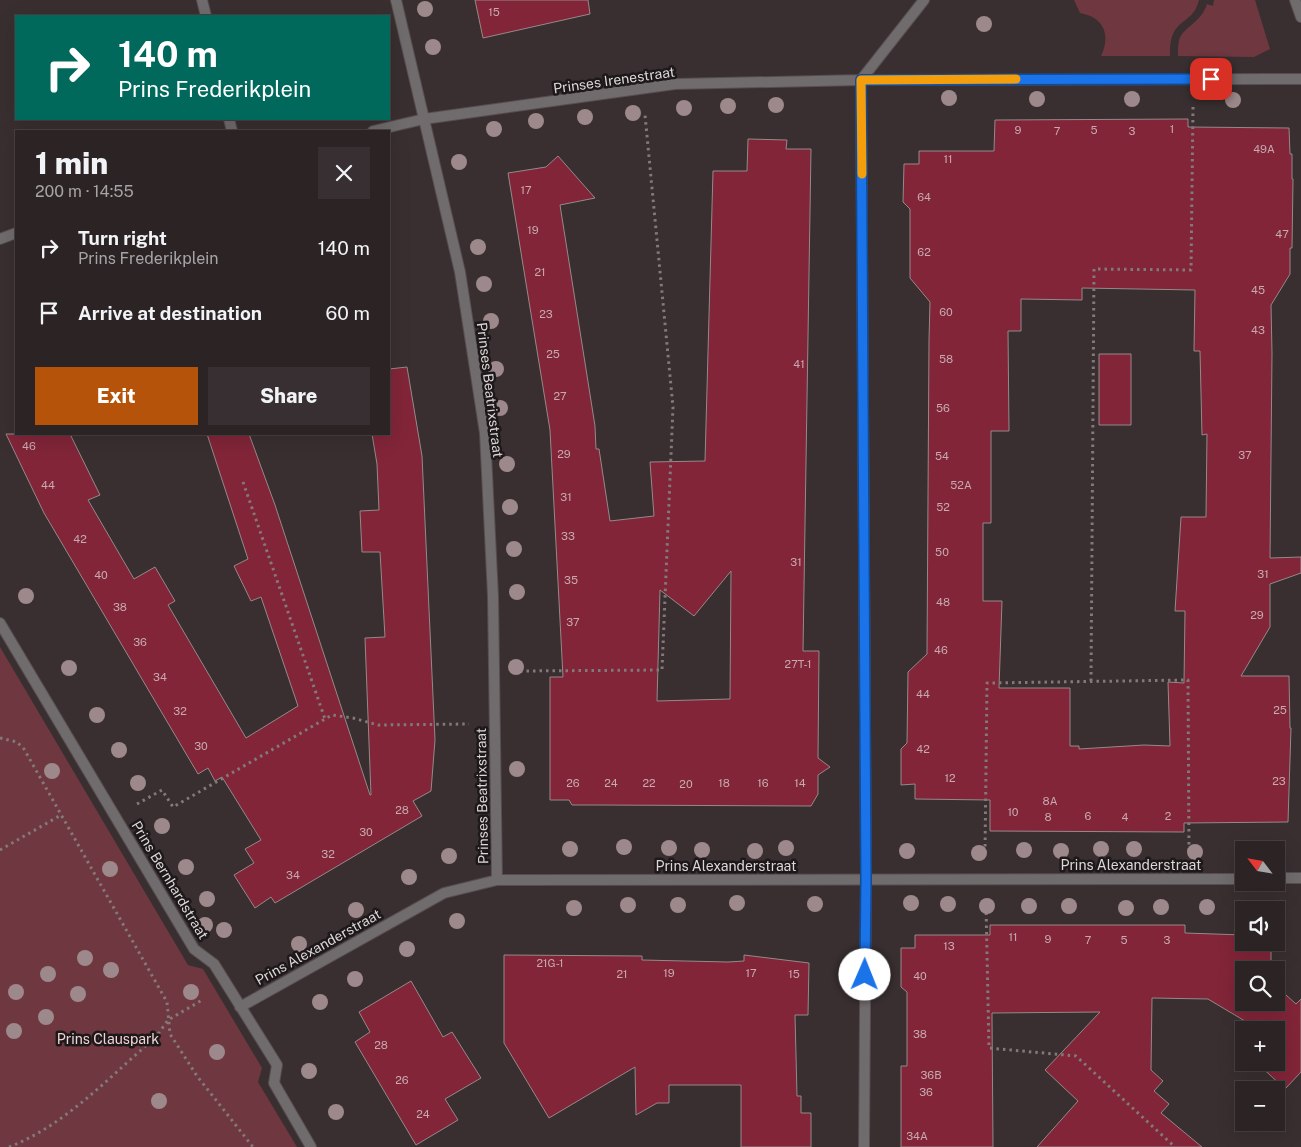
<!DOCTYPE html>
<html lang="en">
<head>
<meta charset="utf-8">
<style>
	:root { --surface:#2b2324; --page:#372f31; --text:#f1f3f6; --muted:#a6a4a6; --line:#474041; --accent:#b45309 }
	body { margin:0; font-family:"Public Sans",sans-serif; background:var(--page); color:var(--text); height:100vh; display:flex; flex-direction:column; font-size:19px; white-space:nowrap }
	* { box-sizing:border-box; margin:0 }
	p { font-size:16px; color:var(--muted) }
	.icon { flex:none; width:28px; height:28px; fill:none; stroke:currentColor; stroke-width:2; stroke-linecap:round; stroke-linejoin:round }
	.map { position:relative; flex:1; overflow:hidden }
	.drawer { position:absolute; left:15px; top:130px; width:375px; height:305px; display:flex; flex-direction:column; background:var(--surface); border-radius:0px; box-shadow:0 5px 20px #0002,0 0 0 1px var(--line) }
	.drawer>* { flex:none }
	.top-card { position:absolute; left:15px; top:15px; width:375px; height:105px; border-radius:0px; box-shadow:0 5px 20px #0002,0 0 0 1px var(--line); background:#00695c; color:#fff; overflow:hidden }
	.needle { width:32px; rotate:301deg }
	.tools { position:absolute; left:1235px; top:841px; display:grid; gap:10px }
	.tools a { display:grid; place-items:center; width:50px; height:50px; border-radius:0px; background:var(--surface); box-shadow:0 5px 20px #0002,0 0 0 1px var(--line); font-size:25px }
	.pin { position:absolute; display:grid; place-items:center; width:42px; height:42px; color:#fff; margin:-21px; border-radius:10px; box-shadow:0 2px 8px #0006 }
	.me { position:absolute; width:55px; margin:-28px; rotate:1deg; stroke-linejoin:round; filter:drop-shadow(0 0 4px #0008) }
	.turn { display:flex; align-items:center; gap:18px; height:105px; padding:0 20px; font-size:22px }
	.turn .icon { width:65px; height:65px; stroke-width:2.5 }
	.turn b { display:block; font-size:35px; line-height:42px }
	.round { display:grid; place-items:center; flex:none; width:52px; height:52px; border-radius:0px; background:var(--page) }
	.headline { display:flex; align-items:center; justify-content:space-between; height:85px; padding:0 20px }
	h1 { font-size:30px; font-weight:800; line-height:38px }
	.action { display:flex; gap:10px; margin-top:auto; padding:10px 20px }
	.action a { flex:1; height:58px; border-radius:0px; background:var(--accent); color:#fff; font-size:20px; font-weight:800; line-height:58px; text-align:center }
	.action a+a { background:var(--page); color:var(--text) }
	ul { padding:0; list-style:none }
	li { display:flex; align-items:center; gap:15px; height:65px; padding:0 20px }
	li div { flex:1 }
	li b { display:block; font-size:19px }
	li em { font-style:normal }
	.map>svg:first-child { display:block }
</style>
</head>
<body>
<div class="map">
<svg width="1301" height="1147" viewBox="0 0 1301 1147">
	<rect width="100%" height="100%" fill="#392f30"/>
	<!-- green -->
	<path fill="#6f373f" d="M 1074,0 L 1199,0 C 1194,20 1182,18 1174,32 C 1170,39 1170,48 1170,56 L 1101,56 C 1111,35 1104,17 1080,13 Z
		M 1214,0 L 1255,0 L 1270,49 L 1254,57 L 1178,56 C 1178,51 1178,45 1179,40 C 1184,26 1201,23 1207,4 L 1213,6 Z
		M 0,647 L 188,965 L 203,969 L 262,1068 L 258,1082 L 297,1147 L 0,1147 Z"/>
	<!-- building -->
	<path fill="#822539" stroke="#95898a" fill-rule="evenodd" d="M 475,0 L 588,0 L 590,14 L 483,38 Z
		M 1188,119 L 1188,127 L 1289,128 L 1290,154 L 1292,154 L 1292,179 L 1293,179 L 1292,248 L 1290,248 L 1290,274 L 1271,305 L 1272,353 L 1270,558 L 1301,557 L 1301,573 L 1270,584 L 1270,627 L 1241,676 L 1289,676 L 1290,728 L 1291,728 L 1288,822 L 1184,823 L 1184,832 L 990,831 L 990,800 L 915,799 L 915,784 L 901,785 L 901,749 L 907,743 L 908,672 L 927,654 L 929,340 L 930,302 L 910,278 L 910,209 L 903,202 L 904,164 L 919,164 L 919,151 L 994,151 L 995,120 ZM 1082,288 L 1195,290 L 1194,351 L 1200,351 L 1202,435 L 1207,434 L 1206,517 L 1181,517 L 1175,611 L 1185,611 L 1184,683 L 1168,682 L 1170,746 L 1144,745 L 1079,749 L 1079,746 L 1070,746 L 1070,688 L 999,688 L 1002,601 L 983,601 L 983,523 L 991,523 L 991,431 L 1009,431 L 1008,331 L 1021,331 L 1021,299 L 1082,300 Z
		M 748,139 L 787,140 L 786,149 L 811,149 L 803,651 L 819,651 L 818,758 L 830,767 L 818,775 L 818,794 L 811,806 L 596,805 L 572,805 L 569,800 L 550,800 L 550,677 L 563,677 L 550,430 L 508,173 L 546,167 L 558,156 L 595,198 L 560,205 L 595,426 L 596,449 L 599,449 L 610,521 L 654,516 L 650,462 L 705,461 L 713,171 L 747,171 ZM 731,571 L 730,699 L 657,701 L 660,590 L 694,616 Z
		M 1099,354 L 1131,354 L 1131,425 L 1099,425 Z
		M 407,367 L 422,456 L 435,740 L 431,791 L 413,801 L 422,816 L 275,903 L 271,897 L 255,908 L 234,875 L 254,863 L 245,849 L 261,840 L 222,777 L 215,781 L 208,768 L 198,774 L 44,513 L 6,434 L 70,434 L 100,495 L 88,500 L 134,579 L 155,567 L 175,601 L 168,605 L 246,738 L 298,706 L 261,597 L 251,601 L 234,566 L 248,559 L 207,434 L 249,434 L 275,505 L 370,795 L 371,795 L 365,638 L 385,637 L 380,552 L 362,552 L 360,511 L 379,510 L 377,464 L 372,434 L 389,434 L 389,369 Z
		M 990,925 L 1185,925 L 1185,933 L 1244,935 L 1244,942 L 1258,942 L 1258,949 L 1271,949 L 1271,970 L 1244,970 L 1244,1002 L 1276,1002 L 1276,986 L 1296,1004 L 1301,999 L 1301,1072 L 1285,1089 L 1256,1062 L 1276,1062 L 1276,1030 L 1260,1030 L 1208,999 L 1152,998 L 1151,1070 L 1163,1081 L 1154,1091 L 1169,1104 L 1161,1113 L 1202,1147 L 1037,1147 L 1078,1101 L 1045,1070 L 1100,1012 L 992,1013 L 993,1147 L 901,1147 L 901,1066 L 907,1066 L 907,992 L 901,987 L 901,948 L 915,948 L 915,935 L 990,935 Z
		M 504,955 L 642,956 L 642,960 L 728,962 L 744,961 L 744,955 L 809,963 L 808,1015 L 795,1015 L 797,1096 L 801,1096 L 801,1113 L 811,1113 L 811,1147 L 741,1147 L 741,1085 L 669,1085 L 669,1103 L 657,1103 L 636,1115 L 635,1067 L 549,1118 L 504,1043 Z
		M 411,981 L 443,1037 L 452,1032 L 481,1078 L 445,1099 L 458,1120 L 416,1145 L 355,1042 L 370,1032 L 359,1012 Z"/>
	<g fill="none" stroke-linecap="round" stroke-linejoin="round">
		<defs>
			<path id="service" d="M 202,0 L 206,16
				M 229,119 L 232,131"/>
			<path id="minor" d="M 396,0 L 460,272 L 485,433 L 493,596 L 497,880
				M 1295,0 L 1301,17
				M 861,80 L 866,879 L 864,1147
				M 861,80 L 924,0
				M 373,131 L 424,119 L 675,84 L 861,80 L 1301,79
				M 0,239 L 16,233
				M 0,623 L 194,949 L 214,964 L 277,1065 L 274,1083 L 311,1147
				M 1276,878 L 1301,878
				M 240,1007 L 444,893 L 497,880 L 1244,879"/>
		</defs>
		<!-- service casing -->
		<use href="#service" stroke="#574d4e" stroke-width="12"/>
		<!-- minor casing -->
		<use href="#minor" stroke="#574d4e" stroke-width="12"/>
		<!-- path -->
		<path stroke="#82797a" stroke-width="3" stroke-dasharray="2.5 4" stroke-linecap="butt" d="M 243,482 L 325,719
			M 520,671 L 662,670 L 673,407 L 645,115
			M 1091,681 L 1094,269 L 1191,270 L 1193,107
			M 0,738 L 17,742 L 24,749 L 167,1002 L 170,1034 L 197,1076 L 253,1147
			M 137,804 L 162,790 L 173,807 L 332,715 L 353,718 L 378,725 L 469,724
			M 0,850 L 61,815
			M 985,853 L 987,683 L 1188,680 L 1189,853
			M 986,906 L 989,1048 L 1076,1056 L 1175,1147
			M 9,1147 C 66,1125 110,1076 156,1037 L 168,1020 L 204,999"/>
		<!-- service -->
		<use href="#service" stroke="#706b6c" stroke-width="10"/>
		<!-- minor -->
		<use href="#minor" stroke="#706b6c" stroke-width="10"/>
	</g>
	<!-- trees -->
	<g fill="#9d898b">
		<circle cx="425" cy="9" r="8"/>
		<circle cx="984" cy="24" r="8"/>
		<circle cx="433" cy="47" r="8"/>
		<circle cx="949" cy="98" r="8"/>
		<circle cx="1037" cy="99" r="8"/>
		<circle cx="1132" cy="99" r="8"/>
		<circle cx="1233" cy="100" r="8"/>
		<circle cx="776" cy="105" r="8"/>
		<circle cx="728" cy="106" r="8"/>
		<circle cx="684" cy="108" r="8"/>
		<circle cx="633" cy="113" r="8"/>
		<circle cx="585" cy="117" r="8"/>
		<circle cx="536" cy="121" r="8"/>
		<circle cx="494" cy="129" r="8"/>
		<circle cx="459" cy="162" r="8"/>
		<circle cx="478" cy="247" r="8"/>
		<circle cx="484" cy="284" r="8"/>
		<circle cx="491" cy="321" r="8"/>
		<circle cx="496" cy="369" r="8"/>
		<circle cx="500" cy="408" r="8"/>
		<circle cx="507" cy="464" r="8"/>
		<circle cx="510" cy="507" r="8"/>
		<circle cx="514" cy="549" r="8"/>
		<circle cx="517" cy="592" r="8"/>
		<circle cx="26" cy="596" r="8"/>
		<circle cx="516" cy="667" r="8"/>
		<circle cx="69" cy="668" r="8"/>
		<circle cx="97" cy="715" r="8"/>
		<circle cx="119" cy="750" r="8"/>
		<circle cx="517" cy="769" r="8"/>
		<circle cx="52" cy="771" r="8"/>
		<circle cx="138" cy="783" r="8"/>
		<circle cx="162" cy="826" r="8"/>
		<circle cx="624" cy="847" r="8"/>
		<circle cx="669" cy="848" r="8"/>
		<circle cx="786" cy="848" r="8"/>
		<circle cx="570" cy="849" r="8"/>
		<circle cx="1101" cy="849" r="8"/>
		<circle cx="1134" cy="849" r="8"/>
		<circle cx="702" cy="850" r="8"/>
		<circle cx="1024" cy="850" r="8"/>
		<circle cx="755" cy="851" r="8"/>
		<circle cx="907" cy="851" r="8"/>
		<circle cx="1061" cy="851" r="8"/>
		<circle cx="1195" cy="852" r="8"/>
		<circle cx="979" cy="853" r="8"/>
		<circle cx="449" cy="856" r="8"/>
		<circle cx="186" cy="867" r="8"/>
		<circle cx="110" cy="869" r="8"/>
		<circle cx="409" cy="877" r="8"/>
		<circle cx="207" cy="899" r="8"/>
		<circle cx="737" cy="903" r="8"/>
		<circle cx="911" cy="903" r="8"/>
		<circle cx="815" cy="904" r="8"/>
		<circle cx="948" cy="904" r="8"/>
		<circle cx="628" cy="905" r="8"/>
		<circle cx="678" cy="905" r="8"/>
		<circle cx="987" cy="906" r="8"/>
		<circle cx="1029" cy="906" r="8"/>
		<circle cx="1069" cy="906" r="8"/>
		<circle cx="1161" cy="907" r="8"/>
		<circle cx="1207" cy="907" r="8"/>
		<circle cx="574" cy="908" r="8"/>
		<circle cx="1126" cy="908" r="8"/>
		<circle cx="356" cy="910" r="8"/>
		<circle cx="457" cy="921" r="8"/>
		<circle cx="205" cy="925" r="8"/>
		<circle cx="224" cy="930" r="8"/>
		<circle cx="299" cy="944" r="8"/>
		<circle cx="407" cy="949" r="8"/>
		<circle cx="85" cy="958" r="8"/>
		<circle cx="111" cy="970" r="8"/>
		<circle cx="48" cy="974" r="8"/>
		<circle cx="355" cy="979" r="8"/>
		<circle cx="16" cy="992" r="8"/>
		<circle cx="191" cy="992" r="8"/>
		<circle cx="78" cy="994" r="8"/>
		<circle cx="320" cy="1002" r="8"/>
		<circle cx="46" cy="1017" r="8"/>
		<circle cx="14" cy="1031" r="8"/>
		<circle cx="217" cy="1052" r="8"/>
		<circle cx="309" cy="1071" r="8"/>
		<circle cx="159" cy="1101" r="8"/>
		<circle cx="336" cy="1112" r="8"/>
	</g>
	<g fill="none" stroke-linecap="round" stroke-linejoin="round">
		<defs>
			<path id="route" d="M 865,975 L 866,879 L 861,80 L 1211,79"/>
		</defs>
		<!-- route casing -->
		<use href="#route" stroke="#114b97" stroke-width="12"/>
		<!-- route -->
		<use href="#route" stroke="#1a73e8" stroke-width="9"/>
		<!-- slow -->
		<path stroke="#f59e0b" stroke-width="9" d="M 862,174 L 861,80 L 1016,79"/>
	</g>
	<g text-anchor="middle" stroke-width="5" stroke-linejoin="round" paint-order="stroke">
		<!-- number labels -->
		<g font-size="11" fill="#c7aab0">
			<text x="494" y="16">15</text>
			<text x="1172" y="133">1</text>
			<text x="1018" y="134">9</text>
			<text x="1094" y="134">5</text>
			<text x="1057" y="135">7</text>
			<text x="1132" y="135">3</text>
			<text x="1264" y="153">49A</text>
			<text x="948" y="163">11</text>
			<text x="526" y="194">17</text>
			<text x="924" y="201">64</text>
			<text x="533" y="234">19</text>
			<text x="1282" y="238">47</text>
			<text x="924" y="256">62</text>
			<text x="540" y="276">21</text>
			<text x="1258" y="294">45</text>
			<text x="946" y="316">60</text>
			<text x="546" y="318">23</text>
			<text x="1258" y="334">43</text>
			<text x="553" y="358">25</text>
			<text x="946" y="363">58</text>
			<text x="799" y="368">41</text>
			<text x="560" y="400">27</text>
			<text x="943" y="412">56</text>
			<text x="29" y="450">46</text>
			<text x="564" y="458">29</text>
			<text x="1245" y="459">37</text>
			<text x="942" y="460">54</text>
			<text x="48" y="489">44</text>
			<text x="961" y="489">52A</text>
			<text x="566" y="501">31</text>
			<text x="943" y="511">52</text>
			<text x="568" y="540">33</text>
			<text x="80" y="543">42</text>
			<text x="942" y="556">50</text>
			<text x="796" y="566">31</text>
			<text x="1263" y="578">31</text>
			<text x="101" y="579">40</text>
			<text x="571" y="584">35</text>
			<text x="943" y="606">48</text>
			<text x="120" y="611">38</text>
			<text x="1257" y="619">29</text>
			<text x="573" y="626">37</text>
			<text x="140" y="646">36</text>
			<text x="941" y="654">46</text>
			<text x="798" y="668">27T-1</text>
			<text x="160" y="681">34</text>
			<text x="923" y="698">44</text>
			<text x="1280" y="714">25</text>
			<text x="180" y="715">32</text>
			<text x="201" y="750">30</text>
			<text x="923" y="753">42</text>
			<text x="950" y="782">12</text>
			<text x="1279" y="785">23</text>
			<text x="573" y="787">26</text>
			<text x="611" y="787">24</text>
			<text x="649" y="787">22</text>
			<text x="724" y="787">18</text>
			<text x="763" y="787">16</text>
			<text x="800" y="787">14</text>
			<text x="686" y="788">20</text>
			<text x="1050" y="805">8A</text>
			<text x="402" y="814">28</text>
			<text x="1013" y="816">10</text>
			<text x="1088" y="820">6</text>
			<text x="1168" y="820">2</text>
			<text x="1048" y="821">8</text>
			<text x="1125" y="821">4</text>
			<text x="366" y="836">30</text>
			<text x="328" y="858">32</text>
			<text x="293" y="879">34</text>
			<text x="1013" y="941">11</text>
			<text x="1048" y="943">9</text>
			<text x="1088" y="944">7</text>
			<text x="1124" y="944">5</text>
			<text x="1167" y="944">3</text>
			<text x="949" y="950">13</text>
			<text x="550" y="967">21G-1</text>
			<text x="669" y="977">19</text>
			<text x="751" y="977">17</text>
			<text x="622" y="978">21</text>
			<text x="794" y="978">15</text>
			<text x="920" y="980">40</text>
			<text x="920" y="1038">38</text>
			<text x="381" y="1049">28</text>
			<text x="931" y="1079">36B</text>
			<text x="402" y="1084">26</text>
			<text x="926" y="1096">36</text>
			<text x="423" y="1118">24</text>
			<text x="917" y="1140">34A</text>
		</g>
		<!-- street labels -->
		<g font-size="14" fill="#ded7d7" stroke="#1d1819">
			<text transform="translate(614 80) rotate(-8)" y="5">Prinses Irenestraat</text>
			<text transform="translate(490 390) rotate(83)" y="5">Prinses Beatrixstraat</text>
			<text transform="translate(482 796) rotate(-91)" y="5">Prinses Beatrixstraat</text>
			<text x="1131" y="870">Prins Alexanderstraat</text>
			<text x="726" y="871">Prins Alexanderstraat</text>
			<text transform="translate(170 880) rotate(59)" y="5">Prins Bernhardstraat</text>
			<text transform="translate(318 947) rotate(-29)" y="5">Prins Alexanderstraat</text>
		</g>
		<!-- park labels -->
		<g font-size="14" fill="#efd3d5" stroke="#1d1819">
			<text x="108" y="1044">Prins Clauspark</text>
		</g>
	</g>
</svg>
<div class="tools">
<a><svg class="needle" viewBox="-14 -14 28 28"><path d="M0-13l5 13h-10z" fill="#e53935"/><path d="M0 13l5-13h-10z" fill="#a6a4a6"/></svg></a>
<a><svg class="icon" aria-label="sound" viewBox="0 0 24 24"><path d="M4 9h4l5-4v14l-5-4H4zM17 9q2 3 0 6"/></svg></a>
<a><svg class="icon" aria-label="search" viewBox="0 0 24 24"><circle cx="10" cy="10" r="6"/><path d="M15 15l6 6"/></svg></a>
<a>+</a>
<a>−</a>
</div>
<div class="pin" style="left:1211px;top:79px;background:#d93025"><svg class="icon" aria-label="arrive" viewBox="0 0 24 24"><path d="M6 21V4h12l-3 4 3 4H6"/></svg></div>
<svg class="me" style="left:865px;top:975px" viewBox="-20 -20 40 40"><circle r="19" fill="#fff"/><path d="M0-13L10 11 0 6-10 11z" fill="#1a73e8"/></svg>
<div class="top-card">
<div class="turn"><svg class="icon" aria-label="right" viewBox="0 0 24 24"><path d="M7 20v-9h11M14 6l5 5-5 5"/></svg><div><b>140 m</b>Prins Frederikplein</div></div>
</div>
<section class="drawer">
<div class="headline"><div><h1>1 min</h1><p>200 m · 14:55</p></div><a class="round"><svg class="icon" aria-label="close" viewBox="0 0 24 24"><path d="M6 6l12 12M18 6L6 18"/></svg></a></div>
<ul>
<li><svg class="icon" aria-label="right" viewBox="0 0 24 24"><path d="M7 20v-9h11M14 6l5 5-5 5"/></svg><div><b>Turn right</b><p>Prins Frederikplein</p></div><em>140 m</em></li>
<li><svg class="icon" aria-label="arrive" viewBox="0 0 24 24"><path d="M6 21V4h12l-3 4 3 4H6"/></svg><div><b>Arrive at destination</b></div><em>60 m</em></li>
</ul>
<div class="action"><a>Exit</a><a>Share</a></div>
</section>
</div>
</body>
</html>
